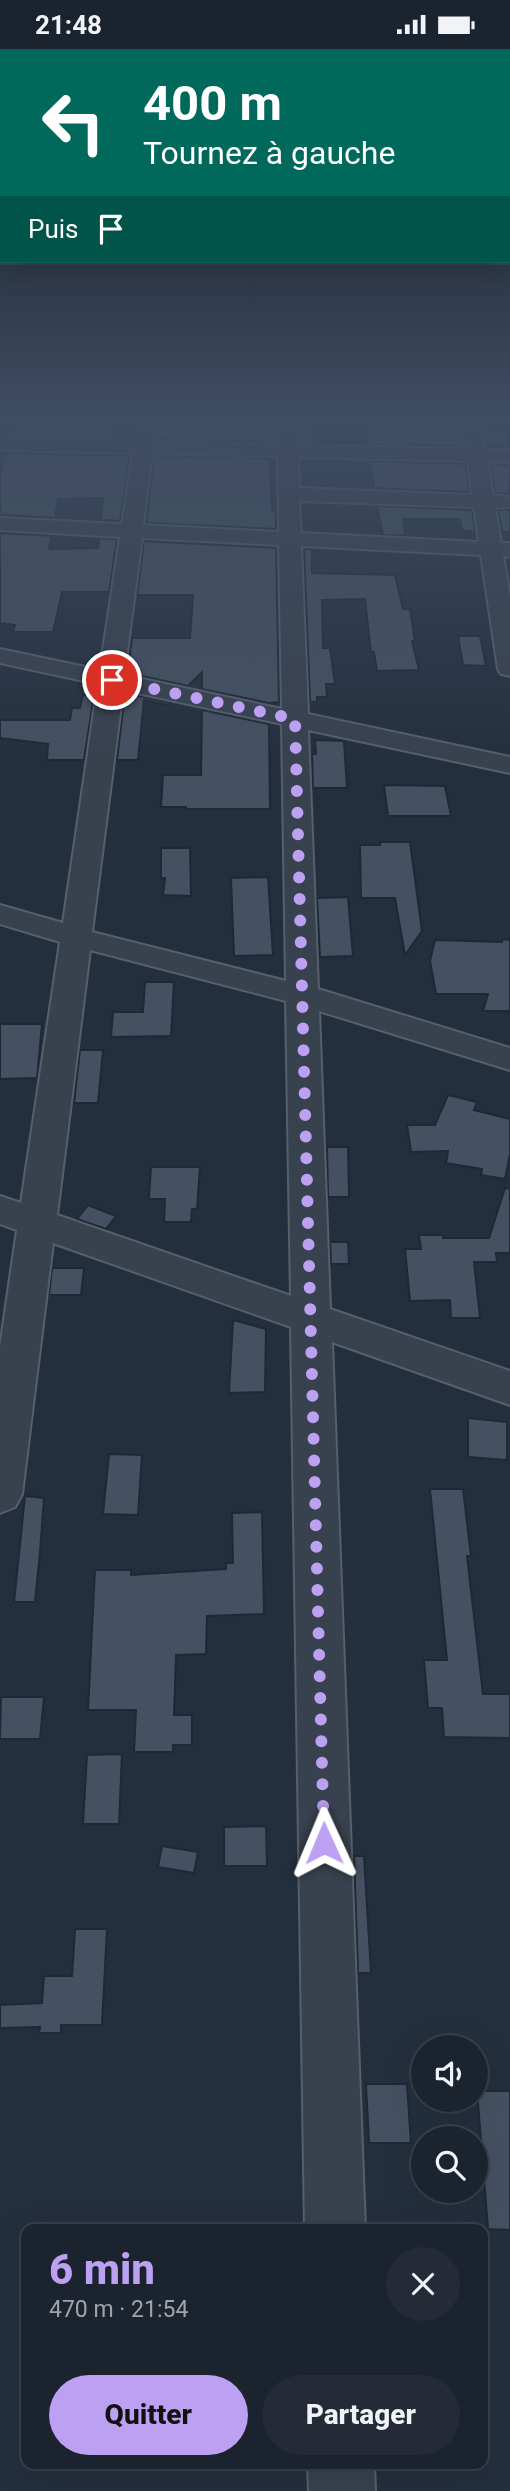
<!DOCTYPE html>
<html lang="fr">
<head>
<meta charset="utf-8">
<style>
	:root { --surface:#1b232e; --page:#242b36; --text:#f1f3f6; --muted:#a0a4aa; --line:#39404a; --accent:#bca0f2 }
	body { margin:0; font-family:Roboto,sans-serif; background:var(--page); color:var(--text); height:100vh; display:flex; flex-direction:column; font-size:26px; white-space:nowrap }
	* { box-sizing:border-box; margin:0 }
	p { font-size:23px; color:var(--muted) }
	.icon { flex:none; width:38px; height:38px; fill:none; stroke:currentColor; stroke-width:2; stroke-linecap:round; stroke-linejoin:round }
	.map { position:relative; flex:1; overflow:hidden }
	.sheet { position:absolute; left:21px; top:2175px; width:467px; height:245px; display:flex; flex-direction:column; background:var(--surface); border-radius:14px; box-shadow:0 7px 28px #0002,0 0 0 2px var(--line) }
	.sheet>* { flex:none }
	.hud { position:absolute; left:0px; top:0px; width:511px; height:214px; box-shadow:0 7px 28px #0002,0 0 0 2px var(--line); background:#00695c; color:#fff; overflow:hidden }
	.tools { position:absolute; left:411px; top:1986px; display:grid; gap:14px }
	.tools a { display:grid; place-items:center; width:77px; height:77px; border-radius:50%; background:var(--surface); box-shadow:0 7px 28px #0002,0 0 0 2px var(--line); font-size:35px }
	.pin { position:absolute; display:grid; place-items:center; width:60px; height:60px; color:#fff; margin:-30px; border:4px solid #fff; border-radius:50%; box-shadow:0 2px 7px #0007 }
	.me { position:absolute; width:77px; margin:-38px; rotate:359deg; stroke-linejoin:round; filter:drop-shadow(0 0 5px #0008) }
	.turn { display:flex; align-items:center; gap:24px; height:147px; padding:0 28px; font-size:32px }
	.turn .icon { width:91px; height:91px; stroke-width:2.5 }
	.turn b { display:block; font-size:49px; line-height:60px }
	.then { display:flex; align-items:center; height:66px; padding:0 28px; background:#0003; gap:14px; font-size:26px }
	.round { display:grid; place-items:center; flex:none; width:74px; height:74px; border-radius:37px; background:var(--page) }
	.summary { display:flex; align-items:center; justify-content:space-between; height:119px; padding:0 28px }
	h1 { font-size:42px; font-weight:800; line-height:52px; color:var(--accent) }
	.primary-button { display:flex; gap:14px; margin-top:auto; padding:14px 28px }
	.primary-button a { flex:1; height:80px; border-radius:42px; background:var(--accent); color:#111; font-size:28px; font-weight:800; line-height:80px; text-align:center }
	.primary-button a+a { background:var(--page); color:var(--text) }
	.status { display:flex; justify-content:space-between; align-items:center; height:49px; padding:0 35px; background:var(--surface); direction:ltr }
	.status svg { height:19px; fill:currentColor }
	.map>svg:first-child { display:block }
</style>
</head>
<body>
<div class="status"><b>21:48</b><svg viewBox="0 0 49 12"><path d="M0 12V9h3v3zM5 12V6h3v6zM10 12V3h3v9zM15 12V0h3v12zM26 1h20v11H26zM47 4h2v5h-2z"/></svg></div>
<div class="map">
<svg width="510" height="2442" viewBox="0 0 510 2442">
	<rect width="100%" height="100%" fill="#242f3e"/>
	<!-- building -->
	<path fill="#455162" stroke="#1f2835" stroke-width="2" d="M 16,371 L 114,372 L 112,387 L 132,387 L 132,389 L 11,387 Z
		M 365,373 L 456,374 L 457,381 L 461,381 L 463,397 L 368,395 Z
		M 240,374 L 275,375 L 275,393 L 157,390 L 158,375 Z
		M 299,375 L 313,375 L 315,394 L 300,393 Z
		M 484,381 L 510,381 L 510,398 L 487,398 Z
		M 4,404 L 130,407 L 120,472 L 101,471 L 103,449 L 58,450 L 55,469 L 0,466 L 0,426 Z
		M 154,407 L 270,409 L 272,461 L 276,461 L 276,480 L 146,474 Z
		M 370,412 L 466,415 L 469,443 L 374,439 Z
		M 490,415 L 510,416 L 510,445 L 495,444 Z
		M 377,457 L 472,461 L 475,482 L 462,482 L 460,470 L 403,470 L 405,487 L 383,486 Z
		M 498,461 L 510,461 L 510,483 L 502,483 Z
		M 0,484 L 52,487 L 49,500 L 98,499 L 99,489 L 117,490 L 109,543 L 62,543 L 53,583 L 13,583 L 15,576 L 0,574 Z
		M 144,492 L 276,499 L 279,653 L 269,654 L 202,640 L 202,623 L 188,637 L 128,624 L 132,589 L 190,589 L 193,546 L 137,546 Z
		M 304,500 L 312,500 L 312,524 L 395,526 L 403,560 L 410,560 L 415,592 L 412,592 L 419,621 L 377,622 L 374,603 L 371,603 L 365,550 L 322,551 L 323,599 L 330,599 L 335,635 L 326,635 L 327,648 L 317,648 L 317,653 L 310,653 Z
		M 458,587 L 480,587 L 486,617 L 463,616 Z
		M 125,644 L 170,654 L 167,656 L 144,651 L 138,711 L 117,711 Z
		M 83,646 L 94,646 L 84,711 L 47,711 L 48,695 L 0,689 L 0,671 L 70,671 L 72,659 L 80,659 Z
		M 202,661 L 269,675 L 270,760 L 186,760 L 186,758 L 161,758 L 163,726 L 201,726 Z
		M 315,691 L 344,692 L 347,739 L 313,739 L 312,705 L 316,705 Z
		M 384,736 L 445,737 L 451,767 L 388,767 Z
		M 380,793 L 410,793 L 422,882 L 405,906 L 395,849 L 361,849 L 360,796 L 380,796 Z
		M 161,799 L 190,799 L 191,847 L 163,846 L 165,829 L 161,829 Z
		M 268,828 L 273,906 L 234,907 L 231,829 Z
		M 348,848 L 353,907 L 320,908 L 317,849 Z
		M 503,890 L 510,891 L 510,962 L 483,962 L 488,945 L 436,945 L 430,912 L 435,891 L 502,893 Z
		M 145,933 L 174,933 L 171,987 L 111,988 L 113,963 L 143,963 Z
		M 0,975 L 42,975 L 37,1029 L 0,1030 Z
		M 80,1001 L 103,1001 L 98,1054 L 74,1054 Z
		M 448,1046 L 477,1053 L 474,1061 L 510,1070 L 510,1105 L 505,1130 L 481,1126 L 482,1120 L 446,1114 L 448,1102 L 411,1103 L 407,1076 L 435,1076 Z
		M 327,1098 L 348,1098 L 349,1148 L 328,1148 Z
		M 151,1118 L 200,1118 L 197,1160 L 192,1160 L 191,1173 L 164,1173 L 165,1150 L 149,1150 Z
		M 505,1139 L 510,1140 L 510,1204 L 496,1204 L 497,1213 L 474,1213 L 480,1269 L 451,1269 L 450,1251 L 410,1252 L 405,1200 L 421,1200 L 419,1186 L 443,1186 L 443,1189 L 489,1189 Z
		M 88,1156 L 116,1167 L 106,1180 L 77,1170 Z
		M 330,1193 L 348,1193 L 349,1215 L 331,1215 Z
		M 52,1219 L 84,1219 L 81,1246 L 49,1246 Z
		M 233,1271 L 266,1280 L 265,1343 L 229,1344 Z
		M 468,1369 L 507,1373 L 507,1411 L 468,1408 Z
		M 109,1405 L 142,1406 L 138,1466 L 103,1465 Z
		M 430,1440 L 463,1440 L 471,1507 L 467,1507 L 483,1645 L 510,1645 L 510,1689 L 444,1688 L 442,1659 L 428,1659 L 424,1611 L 447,1611 Z
		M 25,1447 L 44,1449 L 40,1503 L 35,1553 L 14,1553 Z
		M 262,1463 L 264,1565 L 207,1567 L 206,1605 L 176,1606 L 174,1666 L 192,1666 L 192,1696 L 173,1696 L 173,1703 L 134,1703 L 136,1661 L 88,1661 L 95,1521 L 131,1521 L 131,1526 L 226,1520 L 226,1514 L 233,1514 L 232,1464 Z
		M 1,1648 L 44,1648 L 40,1690 L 0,1690 Z
		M 122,1705 L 119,1775 L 83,1775 L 87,1706 Z
		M 266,1777 L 267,1817 L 224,1817 L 224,1778 Z
		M 162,1797 L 198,1803 L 194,1824 L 158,1818 Z
		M 354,1807 L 364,1807 L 371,1924 L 358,1924 Z
		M 75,1880 L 107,1880 L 102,1976 L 61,1976 L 61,1984 L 39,1984 L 40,1978 L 0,1979 L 0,1956 L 42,1954 L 44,1927 L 72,1927 Z
		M 366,2035 L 407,2035 L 411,2094 L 369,2094 Z
		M 477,2042 L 510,2042 L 510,2181 L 488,2180 Z"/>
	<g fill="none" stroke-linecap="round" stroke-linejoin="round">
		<defs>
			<path id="minor" d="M 138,371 L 156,371 L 154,393 L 278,396 L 278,371 L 296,371 L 297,396 L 466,400 L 462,371 L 480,371 L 485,401 L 510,401 L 510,413 L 487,412 L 493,446 L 510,448 L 510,458 L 495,459 L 501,494 L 510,494 L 510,508 L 503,507 L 510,547 L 510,627 L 501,625 L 498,620 L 481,506 L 301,497 L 308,665 L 510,708 L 510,724 L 308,681 L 318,940 L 510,999 L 510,1021 L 319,962 L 330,1260 L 510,1322 L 510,1356 L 332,1293 L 365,2180 L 305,2180 L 291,1278 L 53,1194 L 22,1445 L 15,1458 L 0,1464 L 0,1298 L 17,1181 L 0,1175 L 0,1147 L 21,1154 L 60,893 L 0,875 L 0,856 L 63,874 L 98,635 L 0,614 L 0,600 L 100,621 L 120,488 L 0,481 L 0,469 L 122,475 L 133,404 L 0,401 L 0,389 L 134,392 ZM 152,404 L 278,407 L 279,483 L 143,476 ZM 298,408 L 468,412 L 472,446 L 299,439 ZM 299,452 L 474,458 L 479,493 L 301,484 ZM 142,489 L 279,496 L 282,660 L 124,626 ZM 123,641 L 282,675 L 286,932 L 92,883 ZM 90,901 L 286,952 L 291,1247 L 57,1166 Z
				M 308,2415 L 374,2415 L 375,2442 L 309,2442 Z"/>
		</defs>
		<!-- minor casing -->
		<use href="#minor" stroke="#565f6c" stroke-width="4"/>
		<!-- minor -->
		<use href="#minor" fill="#38414e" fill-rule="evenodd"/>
	</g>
	<!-- sky -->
	<linearGradient id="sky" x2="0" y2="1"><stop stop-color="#141a22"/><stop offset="0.52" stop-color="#3f4d63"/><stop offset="1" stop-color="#3f4d63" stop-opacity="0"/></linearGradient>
	<rect width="510" height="713" fill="url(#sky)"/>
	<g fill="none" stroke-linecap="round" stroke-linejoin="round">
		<!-- route -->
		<path stroke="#bca0f2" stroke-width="12" stroke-dasharray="0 21.6" d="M 112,631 L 295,670 L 324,1794"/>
	</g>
</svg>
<div class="tools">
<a><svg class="icon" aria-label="sound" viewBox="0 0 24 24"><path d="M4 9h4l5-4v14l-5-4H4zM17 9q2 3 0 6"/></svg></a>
<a><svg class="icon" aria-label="search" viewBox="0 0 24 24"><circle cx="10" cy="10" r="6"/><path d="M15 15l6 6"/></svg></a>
</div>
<div class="pin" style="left:112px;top:631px;background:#d93025"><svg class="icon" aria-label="arrive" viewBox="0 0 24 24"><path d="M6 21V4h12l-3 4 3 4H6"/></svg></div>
<svg class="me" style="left:324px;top:1794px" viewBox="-20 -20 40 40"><path d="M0-17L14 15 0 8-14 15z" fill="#bca0f2" stroke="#fff" stroke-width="4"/></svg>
<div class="hud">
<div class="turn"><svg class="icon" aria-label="left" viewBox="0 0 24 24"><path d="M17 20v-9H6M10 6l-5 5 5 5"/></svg><div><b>400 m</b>Tournez à gauche</div></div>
<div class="then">Puis<svg class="icon" aria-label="arrive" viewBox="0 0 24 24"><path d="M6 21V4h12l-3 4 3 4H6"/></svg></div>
</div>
<section class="sheet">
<div class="summary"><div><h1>6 min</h1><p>470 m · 21:54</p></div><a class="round"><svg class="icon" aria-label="close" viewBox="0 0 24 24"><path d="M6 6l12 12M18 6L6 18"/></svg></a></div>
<div class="primary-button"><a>Quitter</a><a>Partager</a></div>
</section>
</div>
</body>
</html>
